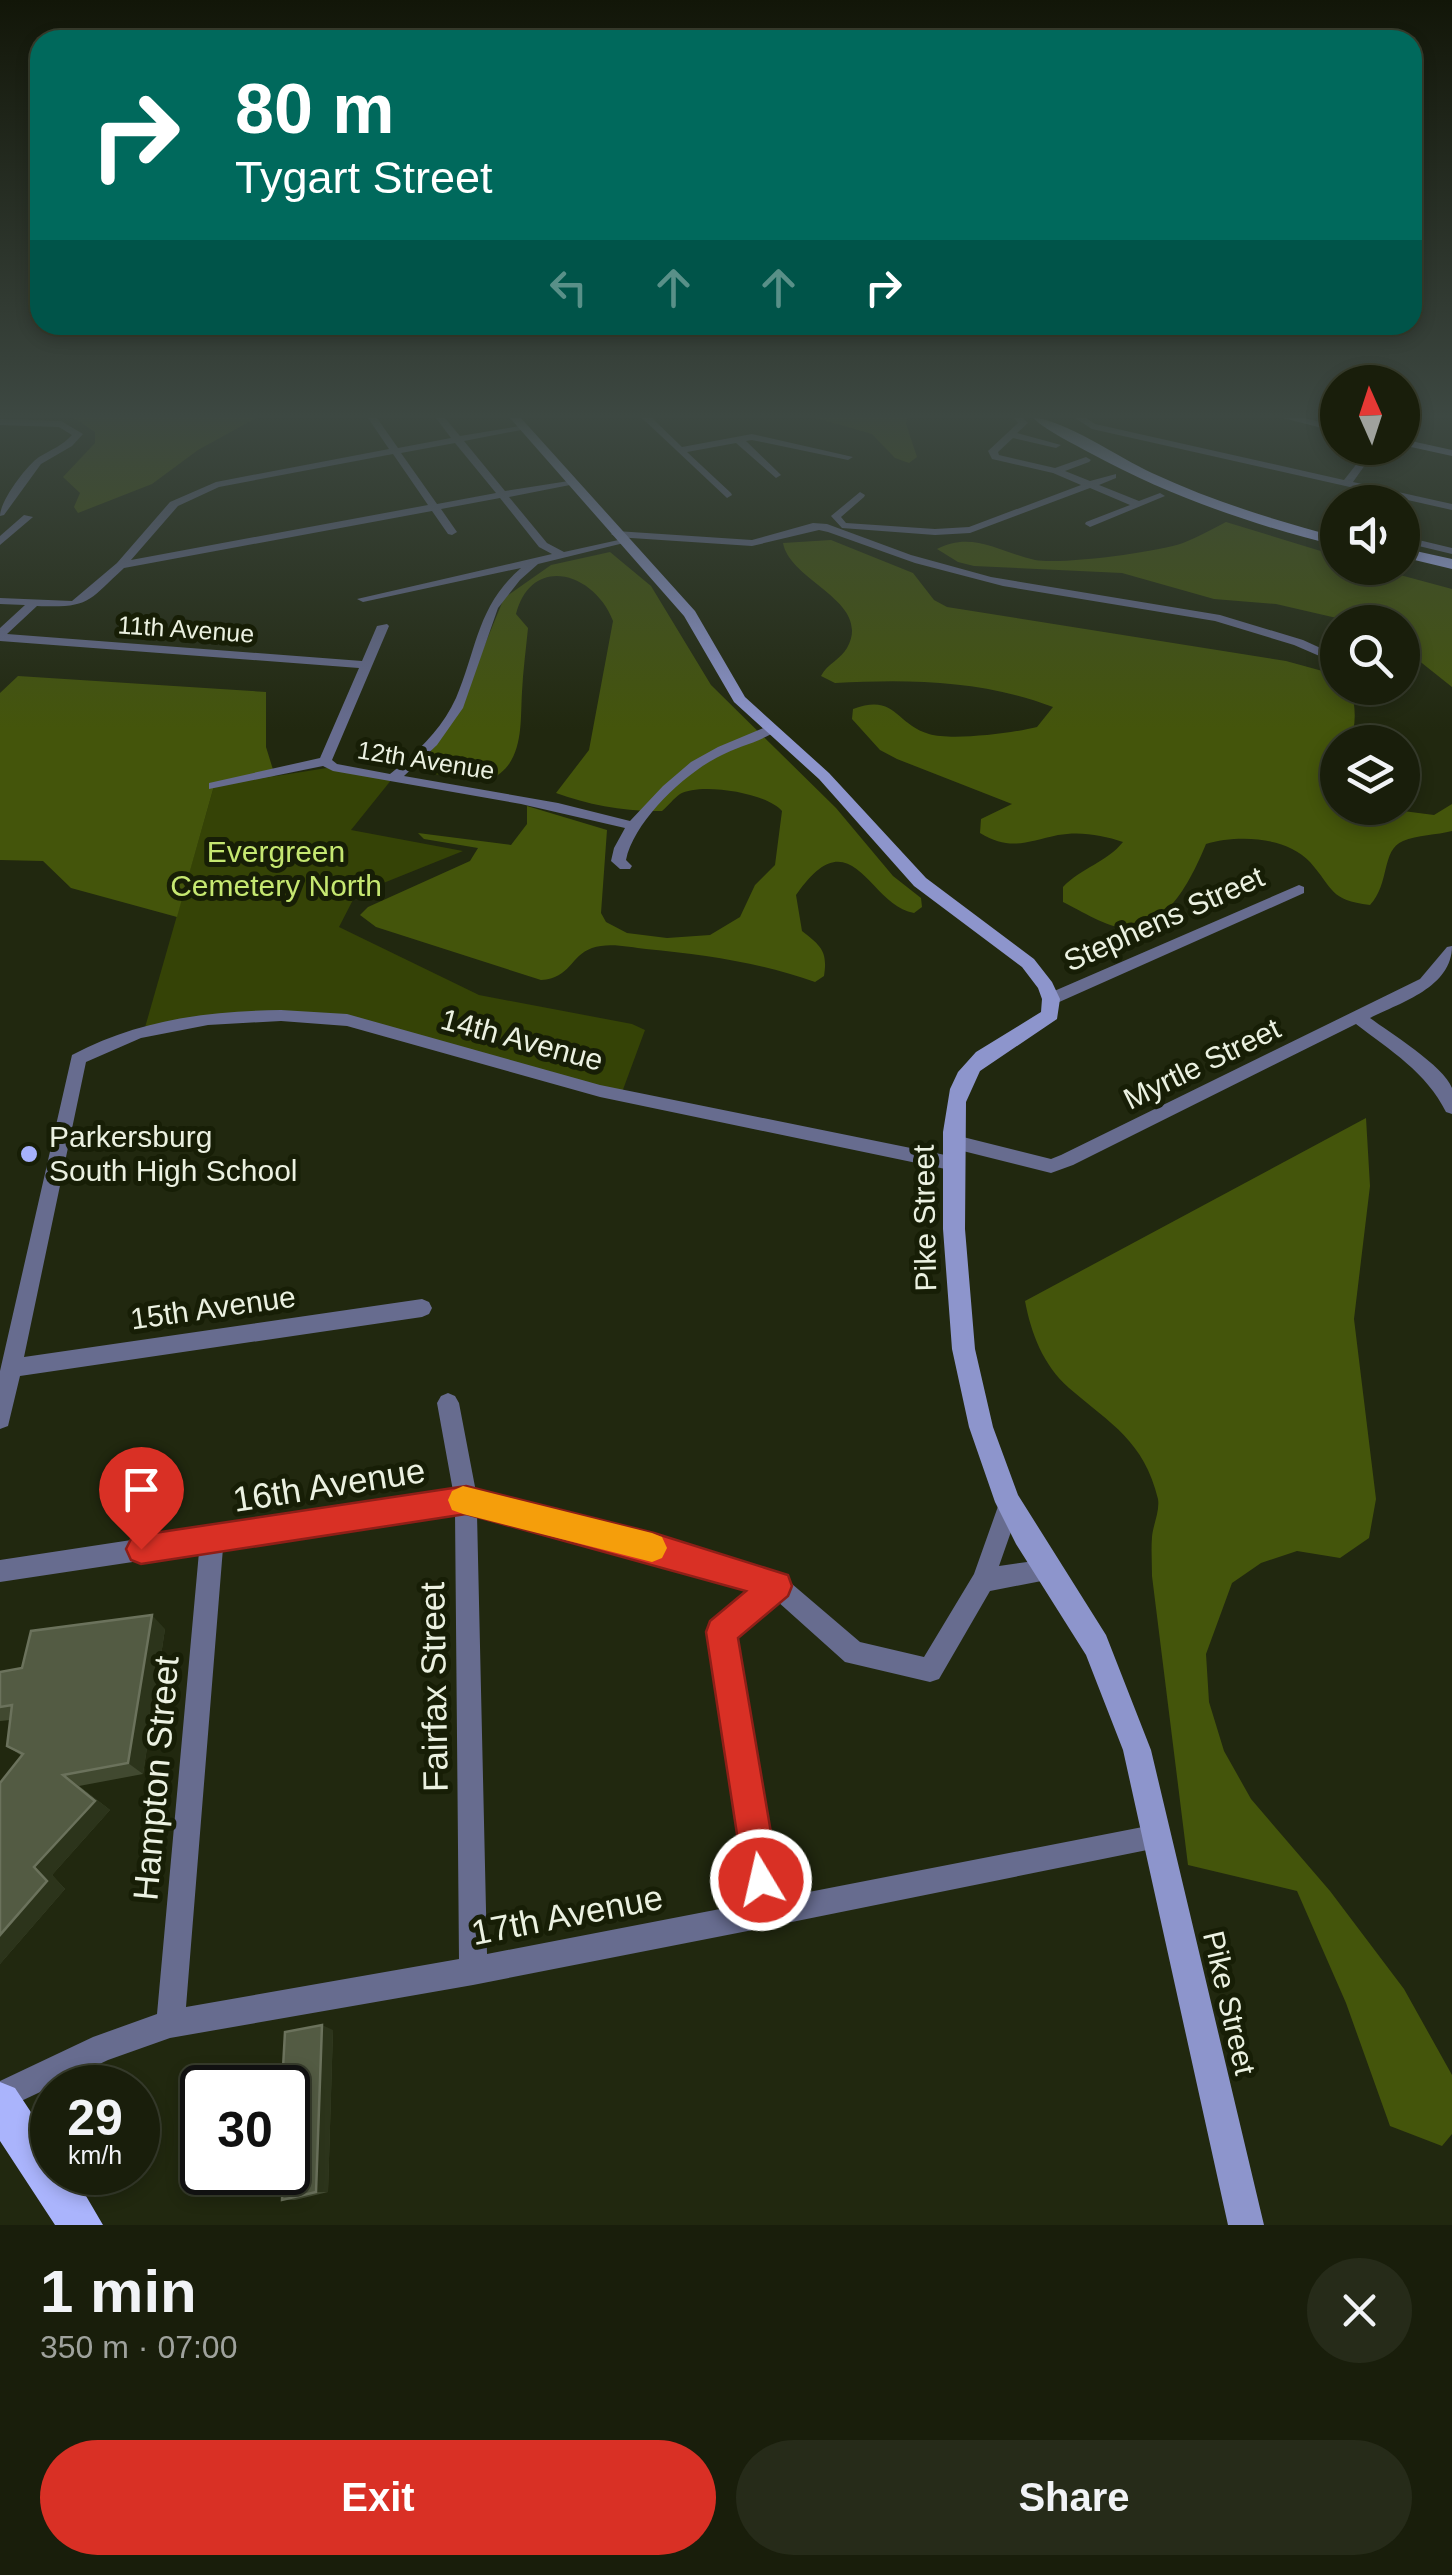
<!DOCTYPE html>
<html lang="en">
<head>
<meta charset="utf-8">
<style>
	:root { --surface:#191e0b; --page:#262b19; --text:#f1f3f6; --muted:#9fa29d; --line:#373c2c; --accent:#d93025 }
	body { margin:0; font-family:Helvetica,sans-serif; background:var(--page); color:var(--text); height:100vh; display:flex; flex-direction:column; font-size:38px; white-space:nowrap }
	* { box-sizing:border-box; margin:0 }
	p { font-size:32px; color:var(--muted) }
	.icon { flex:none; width:55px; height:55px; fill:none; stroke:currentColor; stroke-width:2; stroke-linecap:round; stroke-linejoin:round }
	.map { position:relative; height:2225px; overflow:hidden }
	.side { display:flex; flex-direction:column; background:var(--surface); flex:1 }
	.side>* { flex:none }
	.guide { position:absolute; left:30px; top:30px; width:1392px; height:305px; border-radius:30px; box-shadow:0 5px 15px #0003,0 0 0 2px var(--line); background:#00695c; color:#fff; overflow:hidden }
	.needle { width:65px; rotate:357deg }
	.tools { position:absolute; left:1320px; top:365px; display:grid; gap:20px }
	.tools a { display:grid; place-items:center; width:100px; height:100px; border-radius:50%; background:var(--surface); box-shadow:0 5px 15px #0003,0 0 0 2px var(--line); font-size:50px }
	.speed { position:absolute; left:30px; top:2065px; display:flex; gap:20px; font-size:50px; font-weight:700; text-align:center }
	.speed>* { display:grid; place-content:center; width:130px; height:130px; border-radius:50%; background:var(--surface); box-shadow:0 5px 15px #0003,0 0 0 2px var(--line); line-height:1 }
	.speed small { font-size:25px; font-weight:400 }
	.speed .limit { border:5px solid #111; border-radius:15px; background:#fff; color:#111 }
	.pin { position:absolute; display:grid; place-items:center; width:85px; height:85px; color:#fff; margin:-102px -42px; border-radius:50% 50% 50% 0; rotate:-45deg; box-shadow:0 0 10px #0007 }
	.pin .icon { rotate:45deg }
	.me { position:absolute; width:110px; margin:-55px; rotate:351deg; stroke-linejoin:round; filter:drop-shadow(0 0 8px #0008) }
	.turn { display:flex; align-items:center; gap:35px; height:210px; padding:0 40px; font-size:45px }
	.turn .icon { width:130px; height:130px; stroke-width:2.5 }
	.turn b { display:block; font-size:70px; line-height:85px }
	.lanes { display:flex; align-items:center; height:95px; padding:0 40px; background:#0003; justify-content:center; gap:50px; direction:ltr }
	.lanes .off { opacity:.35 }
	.round { display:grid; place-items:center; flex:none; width:105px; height:105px; border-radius:52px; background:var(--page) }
	.overview { display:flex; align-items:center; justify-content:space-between; height:170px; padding:0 40px }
	h1 { font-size:60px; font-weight:700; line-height:75px }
	.cta { display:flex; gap:20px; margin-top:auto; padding:20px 40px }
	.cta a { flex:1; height:115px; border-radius:60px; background:var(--accent); color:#fff; font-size:40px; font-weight:700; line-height:115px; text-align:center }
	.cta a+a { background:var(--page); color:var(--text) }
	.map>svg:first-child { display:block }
</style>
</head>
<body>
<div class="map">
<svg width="1452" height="2225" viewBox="0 0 1452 2225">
	<rect width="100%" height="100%" fill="#21280f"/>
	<!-- green -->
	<path fill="#354306" d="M 333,767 L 392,779 L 351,830 L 463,851 L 356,894 L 339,927 L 479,995 L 632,1024 L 645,1030 L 621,1095 L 347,1020 L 212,1021 L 144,1031 L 214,786 Z"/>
	<!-- forest -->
	<path fill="#44550b" d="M 74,418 L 256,418 L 198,450 L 152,484 L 78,513 L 74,507 L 80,493 L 63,477 L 95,443 L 95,432 Z
		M 816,418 L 907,418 L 906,424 L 917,457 L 909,463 L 895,458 L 872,434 Z
		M 1226,522 L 1337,556 L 1338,568 L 1374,568 L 1452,589 L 1452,687 L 1403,648 L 1402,622 L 1354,622 L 1276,604 L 1214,599 L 1122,573 L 974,566 L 958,562 L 937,549 C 972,530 1002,553 1035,560 C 1061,565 1158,552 1183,543 C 1198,537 1212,529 1226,522 Z
		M 831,540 L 913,573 L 934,600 L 947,607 L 1286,661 L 1337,675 L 1338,688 L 1350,688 C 1356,705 1357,726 1349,742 L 1338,742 L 1337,762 L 1327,780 L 1337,793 L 1338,808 L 1380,808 L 1434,815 L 1452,804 L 1452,831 C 1437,835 1417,835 1403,841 C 1381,850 1390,884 1370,905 C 1329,900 1334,889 1310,862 C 1286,836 1237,835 1206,844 C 1193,875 1170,926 1129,928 C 1108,929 1082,911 1063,902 L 1063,887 C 1081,868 1107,862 1123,842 C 1103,835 1080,831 1058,835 C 1026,842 1010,851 980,833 L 981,819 L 1012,804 L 897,759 L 880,750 L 852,719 L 853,709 C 896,693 895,724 929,734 C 952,741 1013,733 1037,727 L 1053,707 C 981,680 910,679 835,683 L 821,676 C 827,664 841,659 847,648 C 873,601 790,582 783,543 Z
		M 610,552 L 651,586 L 711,685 L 836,808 L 893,876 L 921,898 L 922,907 L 914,913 C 868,905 852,814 796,895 L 802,931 C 821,946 828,951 824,976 L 815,982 C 759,962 705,955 646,949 C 630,947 608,942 592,948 C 570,956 571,978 541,980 L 376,927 L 360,915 L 368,907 L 470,861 L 478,848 L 424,839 L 418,833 L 511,845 L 527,824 L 527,806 L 607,830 L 601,913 L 606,922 L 627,933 L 667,938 L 710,935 L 740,917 L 755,885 L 775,865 L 782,811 C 767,793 701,782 680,794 C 674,798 668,806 662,811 C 626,812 589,805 556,793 L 589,750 L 613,621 C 595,573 532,553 516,614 L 528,628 C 526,649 523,670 522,692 C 520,724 525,767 486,781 L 420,772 L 481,654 L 504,598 L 551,565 Z
		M 18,676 L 266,692 L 266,747 L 275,776 L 214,786 L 177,917 L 71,888 L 43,861 L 0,860 L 0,693 Z
		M 1366,1118 L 1370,1186 L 1354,1319 L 1376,1499 L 1369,1538 L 1340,1558 L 1297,1551 L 1261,1563 L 1232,1583 L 1206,1654 L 1209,1702 L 1224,1751 L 1251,1799 L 1330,1891 L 1404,1989 L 1452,2075 L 1452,2134 L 1442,2146 L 1390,2126 L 1346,2003 L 1297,1891 L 1188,1865 L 1152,1576 C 1152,1563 1151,1550 1152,1537 C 1153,1525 1160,1511 1158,1499 C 1144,1441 1111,1424 1069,1388 C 1043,1365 1031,1333 1025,1301 Z"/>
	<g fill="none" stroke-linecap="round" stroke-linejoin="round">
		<!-- street -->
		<path fill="#676c8f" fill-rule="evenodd" d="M 368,418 L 377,418 L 398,448 L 451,438 L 436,418 L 445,418 L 460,436 L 526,425 L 526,429 L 464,441 L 505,491 L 575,480 L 575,484 L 509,497 L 547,543 L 564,552 L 623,539 L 628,542 L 538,564 L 520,580 L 498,608 L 463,708 L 437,745 L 404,776 L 558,803 L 630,821 L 663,786 L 691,762 L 718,747 L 766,727 L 776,727 L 777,730 C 761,742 738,746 720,756 C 685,773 634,821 626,860 L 632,866 L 630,869 L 620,869 L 611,861 L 614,848 L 625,828 L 521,804 L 333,771 L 323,766 L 209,789 L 209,783 L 320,758 L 359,668 L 0,641 L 0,628 L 25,605 L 0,604 L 0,598 L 72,601 L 117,563 L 170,502 L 216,482 L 389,449 ZM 455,443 L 496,493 L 437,504 L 401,453 ZM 393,454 L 428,505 L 131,560 L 178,506 L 219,487 ZM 500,498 L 539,547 L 552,554 L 357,599 L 363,602 L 521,568 C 477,606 477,649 456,698 C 442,729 417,753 390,774 L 337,764 L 332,760 L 389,626 L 387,624 L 377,626 L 362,661 L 7,634 L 37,606 C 90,608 87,602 124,568 L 432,511 L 448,534 L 452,535 L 457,532 L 441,509 Z
			M 642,418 L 652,418 L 682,447 L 752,434 L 853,457 L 848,460 L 752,440 L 746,441 L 779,473 L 781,475 L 776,478 L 736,443 L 687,452 L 731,493 L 732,495 L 727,498 Z
			M 1014,418 L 1023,418 L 1028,423 L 1017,433 L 1061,445 L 1056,448 L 1013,438 L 998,452 L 999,455 L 1055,468 L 1086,457 L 1091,460 L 1089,462 L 1065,471 L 1090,481 L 1116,474 L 1116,478 L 1099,485 L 1139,501 L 1160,493 L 1165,496 L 1090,527 L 1085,524 L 1086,522 L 1130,505 L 1090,488 L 970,533 L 935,535 L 842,528 L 831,516 L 860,492 L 865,495 L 864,497 L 841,517 L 846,523 L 935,529 L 969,527 L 1081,485 L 1053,473 L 992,459 L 988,451 L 1018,423 Z
			M 1075,418 L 1086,418 L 1095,424 L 1344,480 L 1369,448 L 1377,448 L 1353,482 L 1452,504 L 1452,510 L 1092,429 Z
			M 0,419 L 61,421 L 83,434 L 72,446 L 41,464 L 4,515 L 0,516 C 0,501 26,466 39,457 C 51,450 63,445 72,435 L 59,427 L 0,425 Z
			M 24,515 L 33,517 L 0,545 L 0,536 Z
			M 813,523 L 827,524 L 911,555 L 991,577 L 1220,615 L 1303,640 L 1338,656 L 1338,664 L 1294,645 L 1215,621 L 1003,586 L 915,563 L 828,532 L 819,530 L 752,546 L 616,537 L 611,534 L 616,531 L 752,540 Z
			M 1402,536 L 1452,548 L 1452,554 L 1402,542 Z
			M 1299,885 L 1304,887 L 1304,893 L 1057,1003 L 1045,1003 L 1043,999 L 1045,995 Z
			M 1452,946 C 1452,987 1402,1002 1370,1018 C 1389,1032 1444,1066 1452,1088 C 1452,1095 1452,1107 1452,1114 L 1446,1112 C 1426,1072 1391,1051 1356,1024 L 1073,1165 L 1051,1173 L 955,1149 L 949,1147 L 946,1142 L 949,1137 L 955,1135 L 1051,1159 L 1061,1155 L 1420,979 L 1447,947 Z
			M 281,1010 L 347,1014 L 600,1085 L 955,1157 L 961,1159 L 964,1164 L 961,1169 L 955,1171 L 600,1097 L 347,1026 L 281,1021 L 208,1025 L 141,1038 L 86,1062 L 24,1357 L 422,1299 L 429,1302 L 432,1308 L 429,1314 L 422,1317 L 20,1376 L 8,1426 L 0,1429 L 0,1371 L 72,1055 C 138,1020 207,1011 281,1010 Z
			M 448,1393 L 455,1396 L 459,1403 L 476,1492 L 653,1537 L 777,1574 L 785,1578 L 860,1642 L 924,1657 L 974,1574 L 1001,1498 L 1009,1495 L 1017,1498 L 1020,1506 L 999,1566 L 1049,1559 L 1057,1562 L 1061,1570 L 1057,1578 L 990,1591 L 939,1679 L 930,1682 L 845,1662 L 777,1601 L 734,1636 L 778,1898 L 1158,1824 L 1167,1828 L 1171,1837 L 1167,1846 L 777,1925 L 767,1930 L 763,1928 L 473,1985 L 170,2038 L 108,2060 L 0,2111 L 0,2081 L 93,2037 L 157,2014 L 199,1552 L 0,1582 L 0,1560 L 453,1491 L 437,1403 L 441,1396 ZM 455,1512 L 459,1959 L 186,2007 L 223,1548 ZM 477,1514 L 653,1559 L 753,1590 L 713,1623 L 709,1631 L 751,1903 L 487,1954 Z"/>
		<!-- secondary -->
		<path fill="#8d95cc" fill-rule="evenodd" d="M 510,418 L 521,418 L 695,611 L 745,697 L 829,773 L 926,878 L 1034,959 L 1052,982 L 1060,999 L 1057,1019 L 980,1071 L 966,1102 L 965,1229 L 975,1349 L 993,1427 L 1018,1495 L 1106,1635 L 1151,1750 L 1264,2225 L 1228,2225 L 1123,1750 L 1086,1655 L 1016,1544 L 995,1502 L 969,1427 L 952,1349 L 943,1229 L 943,1132 L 950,1089 L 958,1072 L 976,1052 L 1041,1012 L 1042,999 L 1038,988 L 1022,967 L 914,886 L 819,779 L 734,702 L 684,616 Z
			M 1283,418 L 1304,418 L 1338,426 L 1338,432 Z
			M 1402,439 L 1452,450 L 1452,456 L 1402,445 Z"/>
		<!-- primary -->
		<path fill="#aab4fc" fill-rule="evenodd" d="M 1033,418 C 1062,418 1121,459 1152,473 C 1212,501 1274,520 1338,537 L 1338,546 C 1253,525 1169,496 1092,454 C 1072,443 1050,433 1033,418 Z
			M 1402,548 L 1452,559 L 1452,569 L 1402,557 Z
			M 0,2082 L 15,2088 L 52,2144 L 52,2172 L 72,2172 L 103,2225 L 55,2225 L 0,2141 Z"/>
	</g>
	<!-- wall -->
	<path fill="#414930" d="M 165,1629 L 143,1774 L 79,1786 L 110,1810 L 52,1875 L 65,1889 L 0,1964 L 0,1783 L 22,1756 L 7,1746 L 10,1720 L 0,1721 L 0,1672 L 22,1668 Z
		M 333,2030 L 328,2192 L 295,2200 L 282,2200 L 288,2172 Z"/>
	<!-- shaded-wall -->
	<path fill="#2c341b" d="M 152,1615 L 165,1629 L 143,1774 L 128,1763 Z
		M 63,1775 L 79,1786 L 110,1810 L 52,1875 L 65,1889 L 0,1964 L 0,1935 L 34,1867 Z
		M 322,2025 L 333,2030 L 328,2192 L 316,2192 Z"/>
	<!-- building -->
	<path fill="#535b43" stroke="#6b725c" stroke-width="2.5" d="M 152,1615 L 128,1763 L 63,1775 L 95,1801 L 34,1867 L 47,1881 L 0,1935 L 0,1783 L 23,1754 L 7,1746 L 12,1705 L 0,1707 L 0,1672 L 22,1668 L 31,1631 Z
		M 322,2025 L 316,2192 L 282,2200 L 283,2172 L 288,2172 L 288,2088 L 249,2088 L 250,2072 L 283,2068 L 285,2032 Z"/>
	<!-- sky -->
	<linearGradient id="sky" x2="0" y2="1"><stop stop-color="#121608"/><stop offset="0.57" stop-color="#3d4842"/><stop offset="1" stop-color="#3d4842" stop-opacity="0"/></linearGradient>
	<rect width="1452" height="730" fill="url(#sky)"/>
	<!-- route -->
	<path fill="#d93025" stroke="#8d1f18" stroke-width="2.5" d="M 466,1486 L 654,1533 L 788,1575 L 792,1586 L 788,1596 L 738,1638 L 779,1880 L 774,1892 L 761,1897 L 749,1892 L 744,1880 L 706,1632 L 710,1621 L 746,1591 L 466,1514 L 141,1564 L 131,1560 L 126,1549 L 131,1539 L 141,1535 Z"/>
	<!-- slow -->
	<path fill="#f59e0b" d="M 463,1486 L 652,1533 L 662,1537 L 667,1548 L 662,1558 L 652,1562 L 463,1514 L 452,1510 L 448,1500 L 452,1491 Z"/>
	<!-- markers -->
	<circle fill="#a6b1fc" stroke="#171e06" stroke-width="4" cx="29" cy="1154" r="10"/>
	<g text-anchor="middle" stroke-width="10" stroke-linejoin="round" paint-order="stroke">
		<!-- far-street labels -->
		<g font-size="25" fill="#ebf1e1" stroke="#171e06">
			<text transform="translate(186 629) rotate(4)" y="9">11th Avenue</text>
			<text transform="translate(426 760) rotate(9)" y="9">12th Avenue</text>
		</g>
		<!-- park labels -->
		<g font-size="30" fill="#c6e871" stroke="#171e06">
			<text x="276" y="862">Evergreen<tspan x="276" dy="34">Cemetery North</tspan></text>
		</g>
		<!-- street labels -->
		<g font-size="30" fill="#ebf1e1" stroke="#171e06">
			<text transform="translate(1164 919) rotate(-24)" y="10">Stephens Street</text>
			<text transform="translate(522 1040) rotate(15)" y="10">14th Avenue</text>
			<text transform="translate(1202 1064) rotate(-26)" y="10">Myrtle Street</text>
			<text transform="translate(925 1218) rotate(-91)" y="10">Pike Street</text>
			<text transform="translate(213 1308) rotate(-8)" y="10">15th Avenue</text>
			<text transform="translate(1229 2003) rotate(77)" y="10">Pike Street</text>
		</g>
		<!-- poi labels -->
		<g font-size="30" fill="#ebf1e1" stroke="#171e06" text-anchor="start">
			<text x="49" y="1147">Parkersburg<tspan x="49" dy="34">South High School</tspan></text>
		</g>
		<!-- near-street labels -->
		<g font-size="35" fill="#ebf1e1" stroke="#171e06">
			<text transform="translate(329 1485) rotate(-9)" y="12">16th Avenue</text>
			<text transform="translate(434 1687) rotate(-91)" y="12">Fairfax Street</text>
			<text transform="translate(156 1778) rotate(-85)" y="12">Hampton Street</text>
			<text transform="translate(567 1915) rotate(-11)" y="12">17th Avenue</text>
		</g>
	</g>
</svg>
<div class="tools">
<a><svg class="needle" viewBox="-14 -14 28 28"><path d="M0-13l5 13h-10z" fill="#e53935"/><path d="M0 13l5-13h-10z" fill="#9fa29d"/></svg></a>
<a><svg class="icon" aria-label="sound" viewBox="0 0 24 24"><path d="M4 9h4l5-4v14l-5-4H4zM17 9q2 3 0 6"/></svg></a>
<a><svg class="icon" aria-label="search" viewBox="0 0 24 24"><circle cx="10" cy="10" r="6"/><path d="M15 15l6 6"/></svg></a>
<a><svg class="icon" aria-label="layers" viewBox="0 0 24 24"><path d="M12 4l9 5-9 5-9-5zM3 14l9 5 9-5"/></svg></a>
</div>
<div class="speed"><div>29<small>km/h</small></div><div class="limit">30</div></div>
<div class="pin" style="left:141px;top:1549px;background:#d93025"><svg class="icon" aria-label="arrive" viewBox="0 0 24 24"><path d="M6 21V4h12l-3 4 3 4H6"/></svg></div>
<svg class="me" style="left:761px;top:1880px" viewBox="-20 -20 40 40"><circle r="17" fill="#d93025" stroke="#fff" stroke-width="3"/><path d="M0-11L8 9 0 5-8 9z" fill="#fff"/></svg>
<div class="guide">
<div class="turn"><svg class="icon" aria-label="right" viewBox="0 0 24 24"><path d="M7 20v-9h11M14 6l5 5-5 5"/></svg><div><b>80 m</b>Tygart Street</div></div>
<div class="lanes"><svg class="icon off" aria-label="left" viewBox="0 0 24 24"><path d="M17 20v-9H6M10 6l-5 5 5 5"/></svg><svg class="icon off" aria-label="ahead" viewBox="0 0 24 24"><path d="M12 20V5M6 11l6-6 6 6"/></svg><svg class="icon off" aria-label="ahead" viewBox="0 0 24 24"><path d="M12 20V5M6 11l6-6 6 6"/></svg><svg class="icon" aria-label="right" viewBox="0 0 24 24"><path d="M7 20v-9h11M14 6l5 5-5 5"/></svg></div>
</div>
</div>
<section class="side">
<div class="overview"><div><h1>1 min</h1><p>350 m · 07:00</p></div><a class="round"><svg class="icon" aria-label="close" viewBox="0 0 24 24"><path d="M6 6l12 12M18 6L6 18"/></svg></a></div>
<div class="cta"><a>Exit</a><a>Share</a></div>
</section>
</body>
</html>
